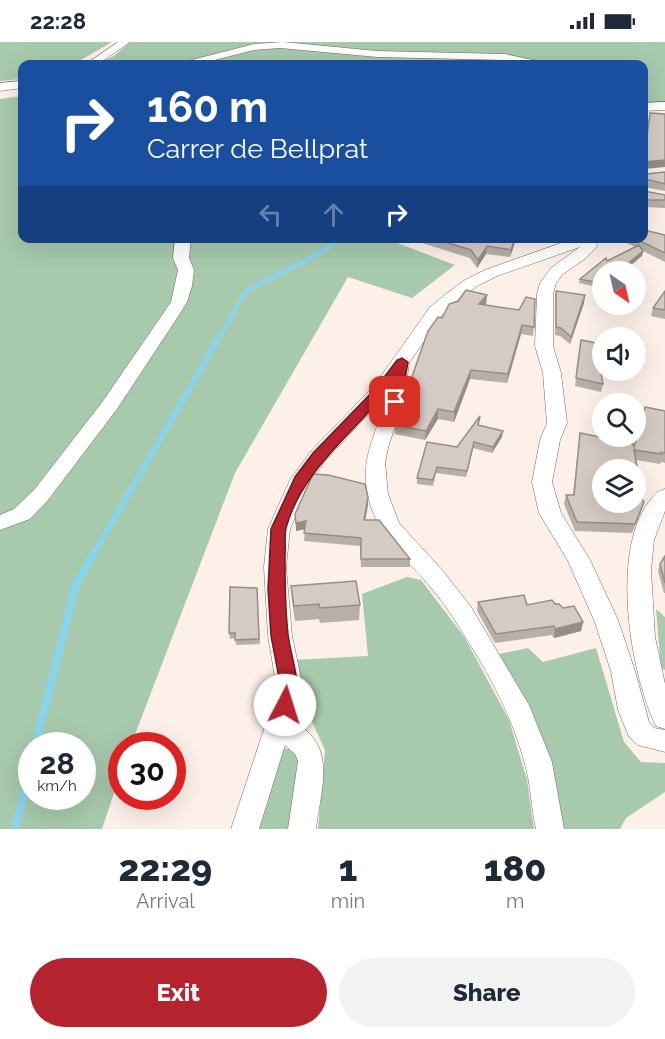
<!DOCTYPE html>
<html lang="en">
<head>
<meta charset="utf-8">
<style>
	:root { --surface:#fff; --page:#f2f2f3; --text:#1f2937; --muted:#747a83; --accent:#b5242e }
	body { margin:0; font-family:Raleway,sans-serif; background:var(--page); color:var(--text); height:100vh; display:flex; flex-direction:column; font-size:22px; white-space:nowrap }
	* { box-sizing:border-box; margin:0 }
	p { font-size:20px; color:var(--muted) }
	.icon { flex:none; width:33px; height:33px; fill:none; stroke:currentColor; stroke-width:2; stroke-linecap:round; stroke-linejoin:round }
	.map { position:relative; height:787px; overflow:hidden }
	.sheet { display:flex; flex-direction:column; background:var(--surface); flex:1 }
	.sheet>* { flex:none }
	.hud { position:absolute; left:18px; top:18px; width:630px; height:183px; border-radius:12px; box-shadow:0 6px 24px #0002; background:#1a4fa0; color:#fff; overflow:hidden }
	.needle { width:39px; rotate:146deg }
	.buttons { position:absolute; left:592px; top:219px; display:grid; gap:12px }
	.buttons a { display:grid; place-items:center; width:54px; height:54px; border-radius:50%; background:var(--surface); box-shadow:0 6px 24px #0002; font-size:30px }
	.speed { position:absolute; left:18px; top:690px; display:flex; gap:12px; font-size:30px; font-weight:700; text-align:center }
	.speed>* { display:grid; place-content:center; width:78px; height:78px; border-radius:50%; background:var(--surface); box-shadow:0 6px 24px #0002; line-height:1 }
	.speed small { font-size:15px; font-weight:400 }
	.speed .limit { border:9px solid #d22; background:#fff; color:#111 }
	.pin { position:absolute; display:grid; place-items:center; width:51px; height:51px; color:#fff; margin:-26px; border-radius:12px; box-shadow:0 3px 9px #0006 }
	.me { position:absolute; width:66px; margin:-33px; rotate:5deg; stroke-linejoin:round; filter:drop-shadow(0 0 4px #0008) }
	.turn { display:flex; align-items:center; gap:21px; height:126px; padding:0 30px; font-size:27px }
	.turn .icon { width:78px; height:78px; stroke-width:2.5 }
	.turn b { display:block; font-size:42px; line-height:51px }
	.lanes { display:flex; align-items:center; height:57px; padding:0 30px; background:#0003; justify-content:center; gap:30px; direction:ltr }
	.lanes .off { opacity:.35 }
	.eta { display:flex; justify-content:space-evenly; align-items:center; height:102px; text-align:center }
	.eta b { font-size:36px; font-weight:800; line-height:42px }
	.primary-button { display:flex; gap:12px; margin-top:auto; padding:12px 30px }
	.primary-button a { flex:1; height:69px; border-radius:36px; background:var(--accent); color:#fff; font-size:24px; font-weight:800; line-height:69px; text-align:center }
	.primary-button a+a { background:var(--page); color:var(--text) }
	.status { display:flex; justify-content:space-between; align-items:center; height:42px; padding:0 30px; background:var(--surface); direction:ltr }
	.status svg { height:16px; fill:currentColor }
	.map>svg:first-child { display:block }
</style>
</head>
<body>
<div class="status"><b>22:28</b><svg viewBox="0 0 49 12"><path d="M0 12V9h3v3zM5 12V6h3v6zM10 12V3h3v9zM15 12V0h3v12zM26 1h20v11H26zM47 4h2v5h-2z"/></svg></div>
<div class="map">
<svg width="665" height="787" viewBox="0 0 665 787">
	<rect width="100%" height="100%" fill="#fcf0e9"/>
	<!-- green -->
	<path fill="#a7c9ac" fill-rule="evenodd" d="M 0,0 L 112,0 L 74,22 L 22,22 L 22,37 L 0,39 Z
		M 130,0 L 665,0 L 665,61 L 644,62 L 644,22 L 97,22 L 114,14 Z
		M 22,54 L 22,196 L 387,197 L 455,223 L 412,256 L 348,235 L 235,431 L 131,703 L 122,704 L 121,730 L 102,787 L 0,787 L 0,57 ZM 32,704 L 82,704 L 82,754 L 32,754 Z
		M 407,535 L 421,538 L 465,596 L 509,678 L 527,738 L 534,787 L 318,787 L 325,708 L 302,658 L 292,618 L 368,614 L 362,552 Z
		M 656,567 L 665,575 L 665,628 L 661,626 Z
		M 528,606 L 543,620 L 596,606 L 624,700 L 641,720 L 665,721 L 665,750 L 626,776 L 620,787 L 562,787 L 526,661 L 499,612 Z
		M 283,706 L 296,708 L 299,721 L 293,787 L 258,787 Z"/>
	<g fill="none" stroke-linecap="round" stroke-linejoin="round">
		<!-- stream-far2 -->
		<path stroke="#8ad4eb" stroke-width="4.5" d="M 216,301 L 246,249 L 309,217 L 343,196"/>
		<!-- stream-far1 -->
		<path stroke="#8ad4eb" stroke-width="6" d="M 92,515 L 217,299"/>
		<!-- stream -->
		<path stroke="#8ad4eb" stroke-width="8" d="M 35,704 L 76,542 L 93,513
			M 15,787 L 32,719"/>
		<defs>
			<path id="street" d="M 118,0 L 130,0 L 98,22 L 86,22 Z
				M 283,0 L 377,9 L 505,12 L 543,20 L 545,22 L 525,22 L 505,18 L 377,15 L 280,6 L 254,8 L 199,22 L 182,22 L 184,20 L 254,2 Z
				M 22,39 L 22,46 L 0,49 L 0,41 Z
				M 665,60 L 665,68 L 644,69 L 644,61 Z
				M 175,196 L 191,196 L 189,216 L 194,228 L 192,244 L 187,260 L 177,276 L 117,367 L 48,458 L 30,477 L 0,488 L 0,473 L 14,467 L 34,448 L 103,359 L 171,260 L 178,228 L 173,216 Z
				M 575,196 L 598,196 L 595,200 L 598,203 L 586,216 L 563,232 L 556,241 L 553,252 L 553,304 L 561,331 L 567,381 L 560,398 L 552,440 L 561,471 L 590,518 L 618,578 L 635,629 L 649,680 L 654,686 L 665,688 L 665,710 L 638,703 L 629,695 L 618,668 L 611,629 L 594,578 L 568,519 L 539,471 L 532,440 L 540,398 L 547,381 L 543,331 L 535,304 L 537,252 L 540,241 L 551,226 L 580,205 L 497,234 L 477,244 L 442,273 L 409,321 L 404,359 L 389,402 L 385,420 L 388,452 L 399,481 L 443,529 L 471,565 L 529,663 L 552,720 L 564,787 L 536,787 C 531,764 531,742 524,719 C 511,670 484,623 456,580 C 447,566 437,552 426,540 C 402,512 373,488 367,449 C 361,409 379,389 387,352 L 325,419 L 310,440 L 290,487 L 286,525 L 292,594 L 302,641 L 293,679 C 338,704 321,745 316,787 L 288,787 L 298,719 L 295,712 L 285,703 L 259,787 L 231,787 L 272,663 L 276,641 L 268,594 L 264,525 L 268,487 L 290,438 L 311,409 L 374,344 L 430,265 L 446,252 L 465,238 L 485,228 Z
				M 665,447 L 665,469 L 654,498 L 651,528 L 655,595 L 665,642 L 665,687 L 656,684 C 630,631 611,511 648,461 C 654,454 656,449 665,447 Z"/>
		</defs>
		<!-- street casing -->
		<use href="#street" stroke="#726862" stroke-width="1"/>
		<!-- street -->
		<use href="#street" fill="#fff" fill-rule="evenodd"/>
	</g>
	<!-- wall -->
	<path fill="#b7afa8" d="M 644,130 L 646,132 L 665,130 L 665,149 L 644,145 L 644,149 L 665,153 L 665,166 L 644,165 Z
		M 665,193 L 665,220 L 643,209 L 642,214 L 603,230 L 602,246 L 579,241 L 580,237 L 607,219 L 635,205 L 621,198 L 621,196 L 644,196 Z
		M 406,196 L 516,196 L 510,215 L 486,212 L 477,226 L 470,216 Z
		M 556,249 L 584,261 L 570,302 L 560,294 L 555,293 L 555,256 Z
		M 665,249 L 665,277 L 651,274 L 653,266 Z
		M 487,253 L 486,262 L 485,263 L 534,285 L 533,294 L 521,292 L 507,341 L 470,337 L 454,380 L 438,377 L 425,398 L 395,392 L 395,383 L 442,276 Z
		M 580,306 L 603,342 L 601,350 L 575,344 Z
		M 665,369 L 665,421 L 661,420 L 660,422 L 636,418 L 638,430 L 636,438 L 636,428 L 603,428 L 641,469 L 632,491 L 575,489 L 564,462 L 566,453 L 573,453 L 580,391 L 634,405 Z
		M 479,383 L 502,395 L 492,411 L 473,406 L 466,435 L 436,431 L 433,444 L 417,442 L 417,436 L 457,405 Z
		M 368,455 L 368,463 L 365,478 L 410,517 L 410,525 L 361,525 L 360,504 L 304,499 L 305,487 L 296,489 L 295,472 Z
		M 665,514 L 665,551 L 664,551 L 658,529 L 660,522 Z
		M 291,544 L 360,563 L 359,578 L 320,581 L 319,577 L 295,579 L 292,559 Z
		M 257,546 L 260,602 L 236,603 L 235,596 L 230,597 L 229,591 Z
		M 478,560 L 527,563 L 555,562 L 563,566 L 583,580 L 581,589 L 554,596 L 552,593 L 495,601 L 477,569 Z"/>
	<!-- shaded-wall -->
	<path fill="#958e88" d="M 665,118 L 665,125 L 644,127 L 644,120 Z
		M 515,196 L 516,196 L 516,198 L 510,215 L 511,208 Z
		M 487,204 L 486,212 L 477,226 L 478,218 Z
		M 643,209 L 642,214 L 623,230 L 618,230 Z
		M 487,253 L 486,262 L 478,271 L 479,262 Z
		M 585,253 L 584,261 L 570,302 L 571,295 Z
		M 522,283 L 521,292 L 507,341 L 508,332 Z
		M 471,328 L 470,337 L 454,380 L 454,370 Z
		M 438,367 L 438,377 L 425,398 L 426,389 Z
		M 503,389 L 502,395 L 492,411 L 493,405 Z
		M 474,400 L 473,406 L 466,435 L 467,429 Z
		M 368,455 L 368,463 L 364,486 L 364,478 Z
		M 306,479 L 306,487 L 296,489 L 296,481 Z
		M 583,580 L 581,589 L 554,596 L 555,587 Z"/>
	<!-- building -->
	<path fill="#d5cbc3" stroke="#958e88" stroke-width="1.5" d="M 650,71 L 665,72 L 665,118 L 644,120 L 644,124 L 644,93 L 647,94 Z
		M 644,130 L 646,132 L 665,130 L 665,142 L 646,137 L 644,139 Z
		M 644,145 L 644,149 L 665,153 L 665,158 L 644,158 Z
		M 644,188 L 665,193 L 665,211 L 634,196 L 644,196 Z
		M 432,196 L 515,196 L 511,208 L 487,204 L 478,218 L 471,208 Z
		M 639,203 L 643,209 L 618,230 L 603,230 L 603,242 L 580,237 L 606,216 L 607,219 Z
		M 466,248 L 487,253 L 479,262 L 519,268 L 526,255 L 535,257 L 534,285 L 522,283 L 508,332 L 471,328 L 454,370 L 438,367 L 426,389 L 395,383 L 428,289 L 438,275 L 442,276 L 449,262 L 458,259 Z
		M 556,249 L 585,253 L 571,295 L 561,286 L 556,285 Z
		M 665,249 L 665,268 L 653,266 Z
		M 581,298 L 596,301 L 603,342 L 576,336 Z
		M 645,365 L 665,369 L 665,411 L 661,410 L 662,412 L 634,408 L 638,430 L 636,430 L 636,428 L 603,428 L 603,460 L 636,460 L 636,448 L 644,460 L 635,482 L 577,480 L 566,453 L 574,453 L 580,391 L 633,402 L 634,405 Z
		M 480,374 L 478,383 L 503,389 L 493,405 L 474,400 L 467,429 L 437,425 L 433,438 L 417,436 L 427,400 L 457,405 Z
		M 313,432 L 328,433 L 365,442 L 368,455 L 364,478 L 379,478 L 410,517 L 361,517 L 361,496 L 304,491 L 306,479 L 296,481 L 295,472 Z
		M 665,514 L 665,541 L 660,522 Z
		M 356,539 L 360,563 L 320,566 L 319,562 L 294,564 L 291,544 Z
		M 230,545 L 257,546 L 259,597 L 235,598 L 235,591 L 229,591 Z
		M 524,553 L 527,563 L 552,558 L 555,562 L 559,562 L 563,566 L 574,564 L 583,580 L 555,587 L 554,584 L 496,592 L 478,560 Z"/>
	<!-- route -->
	<path fill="#b5242e" stroke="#76171e" stroke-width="1.5" d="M 402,316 L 408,320 L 401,360 L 395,364 L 388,360 L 391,343 C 356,391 303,425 286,486 C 284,495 286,505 285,514 C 285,540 285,566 288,592 C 291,618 304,643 292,669 L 285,671 L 279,669 L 276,663 L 280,641 L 271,594 L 268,547 L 271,487 L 295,435 L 313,411 L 376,346 L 397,318 Z"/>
</svg>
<div class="buttons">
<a><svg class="needle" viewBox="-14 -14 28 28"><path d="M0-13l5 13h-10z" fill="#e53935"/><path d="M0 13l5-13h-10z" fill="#747a83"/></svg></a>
<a><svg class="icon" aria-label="sound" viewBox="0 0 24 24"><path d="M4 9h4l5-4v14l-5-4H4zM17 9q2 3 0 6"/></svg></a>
<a><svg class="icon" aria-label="search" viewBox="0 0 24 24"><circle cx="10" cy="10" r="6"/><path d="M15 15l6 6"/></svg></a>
<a><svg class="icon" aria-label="layers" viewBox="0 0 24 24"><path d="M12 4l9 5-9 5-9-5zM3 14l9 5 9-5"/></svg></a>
</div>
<div class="speed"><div>28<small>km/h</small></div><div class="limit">30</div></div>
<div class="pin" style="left:395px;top:360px;background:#d93025"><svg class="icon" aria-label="arrive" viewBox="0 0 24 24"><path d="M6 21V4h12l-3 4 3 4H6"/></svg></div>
<svg class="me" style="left:285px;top:663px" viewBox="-20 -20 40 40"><circle r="19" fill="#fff"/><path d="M0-13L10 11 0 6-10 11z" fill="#b5242e"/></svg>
<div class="hud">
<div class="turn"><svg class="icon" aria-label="right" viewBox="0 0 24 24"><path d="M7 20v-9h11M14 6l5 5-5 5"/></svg><div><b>160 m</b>Carrer de Bellprat</div></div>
<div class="lanes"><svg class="icon off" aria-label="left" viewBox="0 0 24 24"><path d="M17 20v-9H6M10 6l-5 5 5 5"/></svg><svg class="icon off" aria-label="ahead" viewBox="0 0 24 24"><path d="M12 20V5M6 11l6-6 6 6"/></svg><svg class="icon" aria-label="right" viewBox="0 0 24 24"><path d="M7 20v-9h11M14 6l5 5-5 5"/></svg></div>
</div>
</div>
<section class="sheet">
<div class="eta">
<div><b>22:29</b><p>Arrival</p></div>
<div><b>1</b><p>min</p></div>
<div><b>180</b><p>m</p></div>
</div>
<div class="primary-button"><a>Exit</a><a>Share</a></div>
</section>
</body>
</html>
